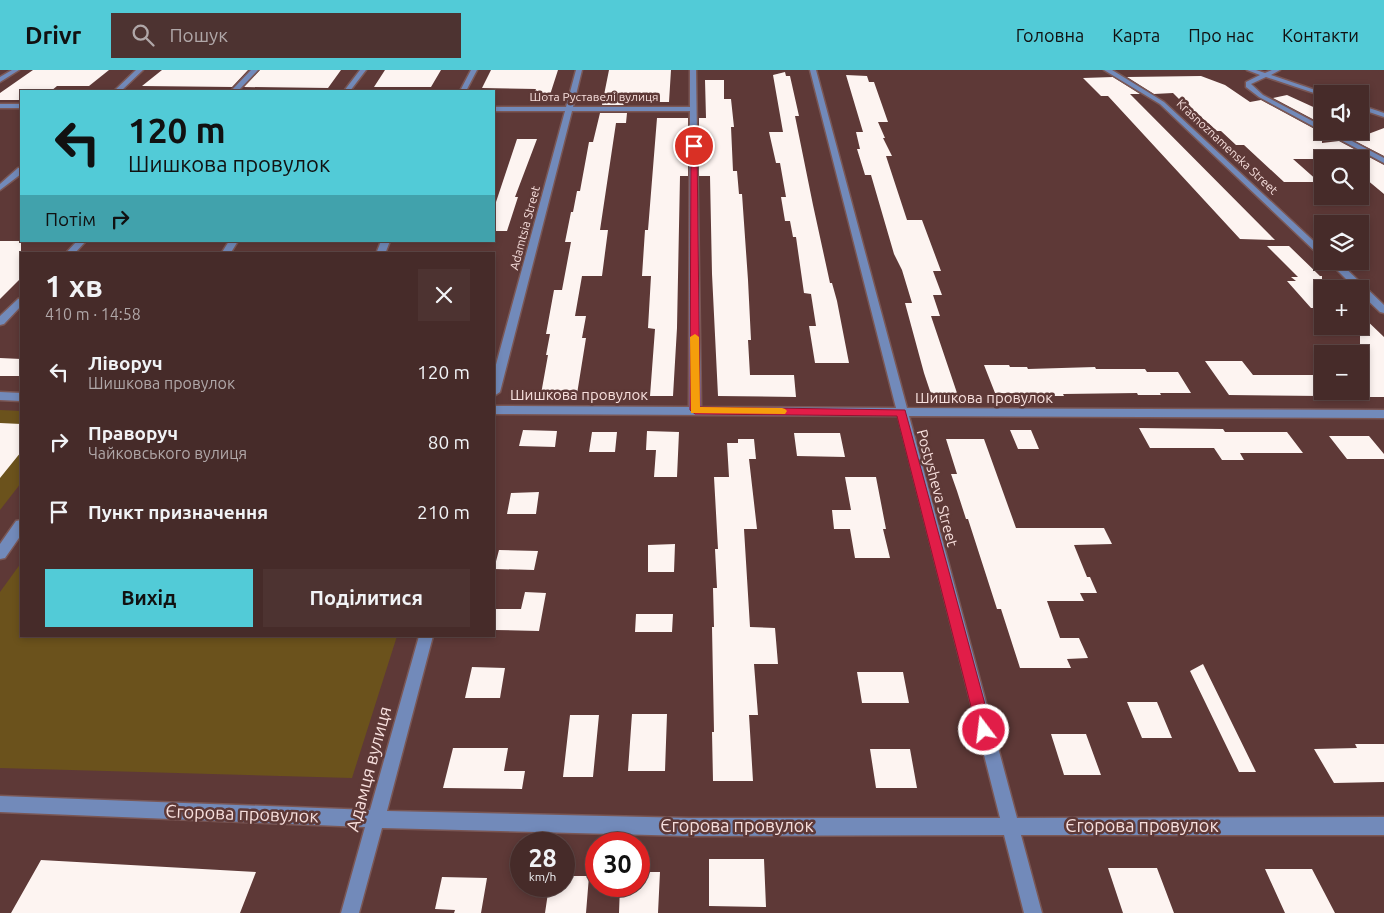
<!DOCTYPE html>
<html lang="uk">
<head>
<meta charset="utf-8">
<style>
	:root { --surface:#462b29; --page:#4d3331; --text:#f1f3f6; --muted:#b0a7a8; --line:#5e4746; --accent:#52cbd7 }
	body { margin:0; font-family:Ubuntu,sans-serif; background:var(--page); color:var(--text); height:100vh; display:flex; flex-direction:column; font-size:19px; white-space:nowrap }
	* { box-sizing:border-box; margin:0 }
	p { font-size:16px; color:var(--muted) }
	.icon { flex:none; width:28px; height:28px; fill:none; stroke:currentColor; stroke-width:2; stroke-linecap:round; stroke-linejoin:round }
	.map { position:relative; flex:1; overflow:hidden }
	.side { position:absolute; left:20px; top:182px; width:475px; height:385px; display:flex; flex-direction:column; background:var(--surface); border-radius:0px; box-shadow:0 2px 8px #0003,0 0 0 1px var(--line) }
	.side>* { flex:none }
	.guide { position:absolute; left:20px; top:20px; width:475px; height:152px; border-radius:0px; box-shadow:0 2px 8px #0003,0 0 0 1px var(--line); background:#52cbd7; color:#111; overflow:hidden }
	.tools { position:absolute; left:1314px; top:15px; display:grid; gap:10px }
	.tools a { display:grid; place-items:center; width:55px; height:55px; border-radius:0px; background:var(--surface); box-shadow:0 2px 8px #0003,0 0 0 1px var(--line); font-size:25px }
	.speed { position:absolute; left:510px; top:762px; display:flex; gap:10px; font-size:25px; font-weight:700; text-align:center }
	.speed>* { display:grid; place-content:center; width:65px; height:65px; border-radius:50%; background:var(--surface); box-shadow:0 2px 8px #0003,0 0 0 1px var(--line); line-height:1 }
	.speed small { font-size:12px; font-weight:400 }
	.speed .limit { border:8px solid #d22; background:#fff; color:#111 }
	.pin { position:absolute; display:grid; place-items:center; width:42px; height:42px; color:#fff; margin:-21px; border:2px solid #fff; border-radius:50%; box-shadow:0 1px 5px #0007 }
	.me { position:absolute; width:55px; margin:-28px; rotate:345deg; stroke-linejoin:round; filter:drop-shadow(0 0 4px #0008) }
	.turn { display:flex; align-items:center; gap:18px; height:105px; padding:0 25px; font-size:22px }
	.turn .icon { width:65px; height:65px; stroke-width:2.5 }
	.turn b { display:block; font-size:35px; line-height:42px }
	.then { display:flex; align-items:center; height:48px; padding:0 25px; background:#0003; gap:10px; font-size:19px }
	.round { display:grid; place-items:center; flex:none; width:52px; height:52px; border-radius:0px; background:var(--page) }
	.head { display:flex; align-items:center; justify-content:space-between; height:85px; padding:0 25px }
	h1 { font-size:30px; font-weight:700; line-height:38px }
	.primary-button { display:flex; gap:10px; margin-top:auto; padding:10px 25px }
	.primary-button a { flex:1; height:58px; border-radius:0px; background:var(--accent); color:#111; font-size:20px; font-weight:700; line-height:58px; text-align:center }
	.primary-button a+a { background:var(--page); color:var(--text) }
	ul { padding:0; list-style:none }
	li { display:flex; align-items:center; gap:15px; height:70px; padding:0 25px }
	li div { flex:1 }
	li b { display:block; font-size:19px }
	li em { font-style:normal }
	header { display:flex; align-items:center; gap:30px; box-sizing:border-box; height:70px; padding:0 25px; background:var(--accent); color:#111 }
	header strong { font-size:24px }
	nav { display:flex; gap:28px; margin-inline-start:auto; font-size:18px }
	.search { width:350px; height:45px; background:var(--page); display:flex; align-items:center; gap:12px; box-sizing:border-box; padding:0 18px; border-radius:0px; color:var(--muted); font-size:19px }
	.map>svg:first-child { display:block }
</style>
</head>
<body>
<header>
<strong>Drivr</strong>
<div class="search"><svg class="icon" aria-label="search" viewBox="0 0 24 24"><circle cx="10" cy="10" r="6"/><path d="M15 15l6 6"/></svg>Пошук</div>
<nav><a>Головна</a><a>Карта</a><a>Про нас</a><a>Контакти</a></nav>
</header>
<div class="map">
<svg width="1384" height="843" viewBox="0 0 1384 843">
	<rect width="100%" height="100%" fill="#5e3937"/>
	<!-- green -->
	<path fill="#6b521c" d="M 0,340 L 21,341 L 21,413 L 0,440 Z
		M 21,493 L 21,566 L 397,566 L 352,708 L 0,698 L 0,522 Z"/>
	<!-- building -->
	<path fill="#fdf4f1" d="M 33,0 L 109,0 L 89,16 L 57,16 L 51,21 L 21,21 L 21,30 L 0,30 L 0,23 Z
		M 162,0 L 248,0 L 232,17 L 142,16 Z
		M 260,0 L 341,0 L 328,18 L 244,17 Z
		M 385,0 L 441,0 L 431,17 L 374,17 Z
		M 491,0 L 558,0 L 548,31 L 531,31 L 536,19 L 482,18 Z
		M 609,0 L 671,0 L 669,32 L 629,32 L 628,35 L 602,35 Z
		M 785,2 L 786,6 L 790,6 L 799,46 L 795,46 L 813,135 L 830,213 L 832,213 L 837,231 L 849,293 L 815,293 L 809,256 L 816,256 L 811,224 L 804,223 L 796,167 L 793,167 L 790,151 L 785,151 L 781,127 L 786,127 L 780,93 L 776,93 L 769,62 L 783,62 L 773,5 Z
		M 846,5 L 867,6 L 869,12 L 874,12 L 888,52 L 878,52 L 885,68 L 883,68 L 892,86 L 886,86 L 907,150 L 922,150 L 941,201 L 933,201 L 942,225 L 933,225 L 940,246 L 931,246 L 957,323 L 950,323 L 952,326 L 932,327 L 924,303 L 905,233 L 912,233 L 902,200 L 894,184 L 871,105 L 865,105 L 857,79 L 860,79 L 856,62 L 863,62 Z
		M 1201,6 L 1225,15 L 1250,32 L 1261,30 L 1322,63 L 1322,73 L 1339,71 L 1384,95 L 1384,124 L 1366,109 L 1360,109 L 1360,89 L 1293,89 L 1319,112 L 1284,112 L 1244,75 L 1236,75 L 1221,61 L 1217,61 L 1201,47 L 1197,47 L 1173,23 L 1154,24 L 1127,7 Z
		M 1113,7 L 1140,24 L 1130,24 L 1275,170 L 1240,169 L 1108,26 L 1101,26 L 1083,8 Z
		M 705,10 L 724,10 L 724,29 L 731,29 L 734,57 L 731,57 L 733,101 L 737,101 L 739,124 L 742,124 L 748,210 L 751,270 L 748,270 L 750,305 L 794,305 L 796,327 L 718,326 L 712,204 L 710,106 L 699,106 L 699,48 L 706,48 Z
		M 1287,25 L 1322,41 L 1322,54 L 1273,28 Z
		M 600,43 L 627,43 L 626,53 L 616,53 L 600,160 L 608,160 L 602,206 L 582,206 L 575,246 L 586,246 L 582,268 L 586,268 L 577,324 L 541,324 L 548,285 L 546,285 L 550,264 L 546,264 L 554,220 L 562,220 L 571,172 L 565,172 L 571,142 L 573,142 L 577,121 L 580,121 L 589,72 L 593,72 Z
		M 657,48 L 688,48 L 688,106 L 680,106 L 677,258 L 673,326 L 650,326 L 655,259 L 648,258 L 651,206 L 642,206 L 645,160 L 648,160 Z
		M 1384,58 L 1384,86 L 1353,70 L 1355,69 Z
		M 517,69 L 537,69 L 515,127 L 518,127 L 507,161 L 494,161 L 494,138 Z
		M 0,171 L 21,171 L 21,208 L 0,229 Z
		M 1267,176 L 1289,176 L 1320,206 L 1322,206 L 1322,238 L 1311,238 L 1287,211 L 1296,211 L 1291,207 L 1298,207 Z
		M 1360,244 L 1384,267 L 1384,327 L 1360,327 Z
		M 0,288 L 21,289 L 21,306 L 0,306 Z
		M 1205,291 L 1242,291 L 1253,305 L 1322,305 L 1322,326 L 1229,325 Z
		M 984,295 L 1009,295 L 1010,297 L 1027,297 L 1028,299 L 1095,297 L 1096,299 L 1145,299 L 1147,302 L 1178,302 L 1191,323 L 1160,323 L 1161,325 L 1138,325 L 1137,323 L 1063,324 L 1064,326 L 1044,326 L 1042,324 L 995,323 Z
		M 0,353 L 21,354 L 21,382 L 0,408 Z
		M 1139,358 L 1223,359 L 1225,362 L 1287,362 L 1303,383 L 1240,383 L 1244,390 L 1222,390 L 1214,378 L 1150,378 Z
		M 523,360 L 557,361 L 555,377 L 519,376 Z
		M 1010,360 L 1031,360 L 1039,379 L 1018,379 Z
		M 647,361 L 679,362 L 677,407 L 654,407 L 656,380 L 646,380 Z
		M 592,362 L 617,362 L 615,382 L 589,382 Z
		M 794,363 L 840,363 L 845,387 L 797,386 Z
		M 1329,366 L 1369,366 L 1384,384 L 1384,389 L 1347,389 Z
		M 738,369 L 754,369 L 756,389 L 749,389 L 757,459 L 744,459 L 750,557 L 775,558 L 778,594 L 754,594 L 758,645 L 749,645 L 753,711 L 713,711 L 712,662 L 714,662 L 712,557 L 714,557 L 713,518 L 717,518 L 715,479 L 718,479 L 714,407 L 729,407 L 727,373 L 738,373 Z
		M 946,369 L 984,369 L 1016,458 L 1104,458 L 1112,474 L 1074,475 L 1087,507 L 1090,507 L 1097,523 L 1080,523 L 1084,531 L 1047,531 L 1060,568 L 1079,568 L 1088,588 L 1067,589 L 1071,598 L 1020,598 L 1001,539 L 997,539 L 968,449 L 966,449 L 957,421 L 951,404 L 957,404 Z
		M 845,407 L 876,407 L 886,459 L 883,459 L 890,488 L 855,488 L 850,459 L 834,459 L 832,440 L 851,440 Z
		M 539,422 L 536,444 L 507,444 L 511,423 Z
		M 675,474 L 674,502 L 648,502 L 648,475 Z
		M 499,480 L 538,481 L 534,500 L 494,499 Z
		M 525,522 L 546,523 L 539,561 L 494,560 L 494,539 L 521,539 Z
		M 636,544 L 673,544 L 672,562 L 635,562 Z
		M 1203,594 L 1256,702 L 1239,702 L 1190,601 Z
		M 472,597 L 505,598 L 500,628 L 465,628 Z
		M 857,602 L 903,602 L 909,633 L 862,633 Z
		M 1127,632 L 1157,632 L 1172,668 L 1142,668 Z
		M 632,644 L 667,644 L 665,701 L 628,701 Z
		M 570,645 L 599,645 L 593,707 L 563,707 Z
		M 1051,664 L 1086,664 L 1101,705 L 1064,705 Z
		M 1355,674 L 1384,674 L 1384,712 L 1334,713 L 1314,679 L 1357,678 Z
		M 453,678 L 508,678 L 504,701 L 525,701 L 522,719 L 443,718 Z
		M 870,679 L 910,679 L 917,718 L 876,718 Z
		M 709,789 L 764,789 L 766,837 L 709,836 Z
		M 41,790 L 256,802 L 240,843 L 11,843 Z
		M 1108,798 L 1157,798 L 1174,843 L 1123,843 Z
		M 1265,799 L 1312,799 L 1335,843 L 1285,843 Z
		M 639,802 L 660,802 L 658,843 L 619,843 L 620,816 L 639,816 Z
		M 564,806 L 589,806 L 586,843 L 545,843 L 549,816 L 564,816 Z
		M 442,807 L 487,808 L 481,843 L 454,843 L 455,840 L 435,839 Z"/>
	<g fill="none" stroke-linecap="round" stroke-linejoin="round">
		<defs>
			<path id="minor" d="M 12,0 L 19,0 L 0,12 L 0,7 Z
				M 136,0 L 143,0 L 121,21 L 114,21 Z
				M 251,0 L 258,0 L 238,21 L 231,21 Z
				M 360,0 L 366,0 L 350,21 L 344,21 Z
				M 471,0 L 477,0 L 466,21 L 460,21 Z
				M 576,0 L 582,0 L 573,37 L 690,37 L 690,0 L 696,0 L 701,337 L 896,338 L 810,0 L 816,0 L 907,338 L 1384,340 L 1384,348 L 909,346 L 1017,748 L 1384,747 L 1384,765 L 1021,765 L 1042,843 L 1024,843 L 1004,765 L 689,766 L 382,758 L 359,843 L 341,843 L 365,757 L 0,742 L 0,726 L 370,740 L 419,566 L 433,566 L 387,741 L 689,748 L 1000,748 L 898,346 L 494,344 L 494,336 L 689,337 L 690,41 L 572,41 L 500,322 L 494,326 L 494,302 L 565,41 L 494,41 L 494,37 L 566,37 Z
				M 1104,0 L 1112,0 L 1164,32 L 1322,179 L 1322,186 L 1319,185 L 1160,34 Z
				M 1247,0 L 1256,0 L 1265,3 L 1272,0 L 1280,0 L 1271,5 L 1324,23 L 1322,26 L 1320,25 L 1266,7 L 1251,14 L 1263,25 L 1322,56 L 1322,61 L 1259,27 L 1246,17 L 1246,12 L 1260,5 Z
				M 0,34 L 21,34 L 21,38 L 0,38 Z
				M 1360,35 L 1384,43 L 1384,47 L 1360,39 Z
				M 1324,61 L 1333,61 L 1384,88 L 1384,93 Z
				M 18,98 L 21,98 L 21,104 L 0,120 L 0,114 Z
				M 77,171 L 86,171 L 74,184 L 65,184 Z
				M 229,171 L 238,171 L 230,184 L 221,184 Z
				M 381,171 L 390,171 L 385,184 L 376,184 Z
				M 1328,191 L 1338,191 L 1384,235 L 1384,243 L 1380,242 L 1360,223 L 1360,219 L 1356,219 Z
				M 21,228 L 21,236 L 4,254 L 0,255 L 0,246 L 18,229 Z
				M 0,322 L 21,323 L 21,331 L 0,330 Z
				M 21,450 L 21,465 L 5,488 L 0,489 L 0,474 L 16,451 Z"/>
		</defs>
		<!-- minor casing -->
		<use href="#minor" stroke="#7a5755" stroke-width="3"/>
		<!-- minor -->
		<use href="#minor" fill="#728aba" fill-rule="evenodd"/>
	</g>
	<!-- route -->
	<path fill="#e11d48" stroke="#92132f" d="M 691,75 L 697,76 L 700,337 L 905,340 L 992,660 L 989,665 L 984,667 L 979,665 L 977,660 L 897,346 L 695,344 L 690,340 Z"/>
	<!-- slow -->
	<path fill="#f59e0b" d="M 695,264 L 699,267 L 700,337 L 782,338 L 785,339 L 787,341 L 785,344 L 691,343 L 690,267 Z"/>
	<g text-anchor="middle" stroke-width="5" stroke-linejoin="round" paint-order="stroke">
		<!-- far-street labels -->
		<g font-size="12" fill="#f7dfdd" stroke="#5e3937">
			<text x="594" y="31">Шота Руставелі вулиця</text>
			<text transform="translate(1227 77) rotate(43)" y="4">Krasnoznamenska Street</text>
			<text transform="translate(525 158) rotate(-75)" y="4">Adamtsia Street</text>
		</g>
		<!-- street labels -->
		<g font-size="15" fill="#f7dfdd" stroke="#5e3937">
			<text x="579" y="330">Шишкова провулок</text>
			<text x="984" y="333">Шишкова провулок</text>
			<text transform="translate(937 418) rotate(75)" y="5">Postysheva Street</text>
		</g>
		<!-- near-street labels -->
		<g font-size="18" fill="#f7dfdd" stroke="#5e3937">
			<text transform="translate(369 699) rotate(-75)" y="6">Адамця вулиця</text>
			<text transform="translate(242 744) rotate(2)" y="6">Єгорова провулок</text>
			<text x="737" y="762">Єгорова провулок</text>
			<text x="1142" y="762">Єгорова провулок</text>
		</g>
	</g>
</svg>
<div class="tools">
<a><svg class="icon" aria-label="sound" viewBox="0 0 24 24"><path d="M4 9h4l5-4v14l-5-4H4zM17 9q2 3 0 6"/></svg></a>
<a><svg class="icon" aria-label="search" viewBox="0 0 24 24"><circle cx="10" cy="10" r="6"/><path d="M15 15l6 6"/></svg></a>
<a><svg class="icon" aria-label="layers" viewBox="0 0 24 24"><path d="M12 4l9 5-9 5-9-5zM3 14l9 5 9-5"/></svg></a>
<a>+</a>
<a>−</a>
</div>
<div class="speed"><div>28<small>km/h</small></div><div class="limit">30</div></div>
<div class="pin" style="left:694px;top:76px;background:#d93025"><svg class="icon" aria-label="arrive" viewBox="0 0 24 24"><path d="M6 21V4h12l-3 4 3 4H6"/></svg></div>
<svg class="me" style="left:984px;top:660px" viewBox="-20 -20 40 40"><circle r="17" fill="#e11d48" stroke="#fff" stroke-width="3"/><path d="M0-11L8 9 0 5-8 9z" fill="#fff"/></svg>
<div class="guide">
<div class="turn"><svg class="icon" aria-label="left" viewBox="0 0 24 24"><path d="M17 20v-9H6M10 6l-5 5 5 5"/></svg><div><b>120 m</b>Шишкова провулок</div></div>
<div class="then">Потім<svg class="icon" aria-label="right" viewBox="0 0 24 24"><path d="M7 20v-9h11M14 6l5 5-5 5"/></svg></div>
</div>
<section class="side">
<div class="head"><div><h1>1 хв</h1><p>410 m · 14:58</p></div><a class="round"><svg class="icon" aria-label="close" viewBox="0 0 24 24"><path d="M6 6l12 12M18 6L6 18"/></svg></a></div>
<ul>
<li><svg class="icon" aria-label="left" viewBox="0 0 24 24"><path d="M17 20v-9H6M10 6l-5 5 5 5"/></svg><div><b>Ліворуч</b><p>Шишкова провулок</p></div><em>120 m</em></li>
<li><svg class="icon" aria-label="right" viewBox="0 0 24 24"><path d="M7 20v-9h11M14 6l5 5-5 5"/></svg><div><b>Праворуч</b><p>Чайковського вулиця</p></div><em>80 m</em></li>
<li><svg class="icon" aria-label="arrive" viewBox="0 0 24 24"><path d="M6 21V4h12l-3 4 3 4H6"/></svg><div><b>Пункт призначення</b></div><em>210 m</em></li>
</ul>
<div class="primary-button"><a>Вихід</a><a>Поділитися</a></div>
</section>
</div>
</body>
</html>
